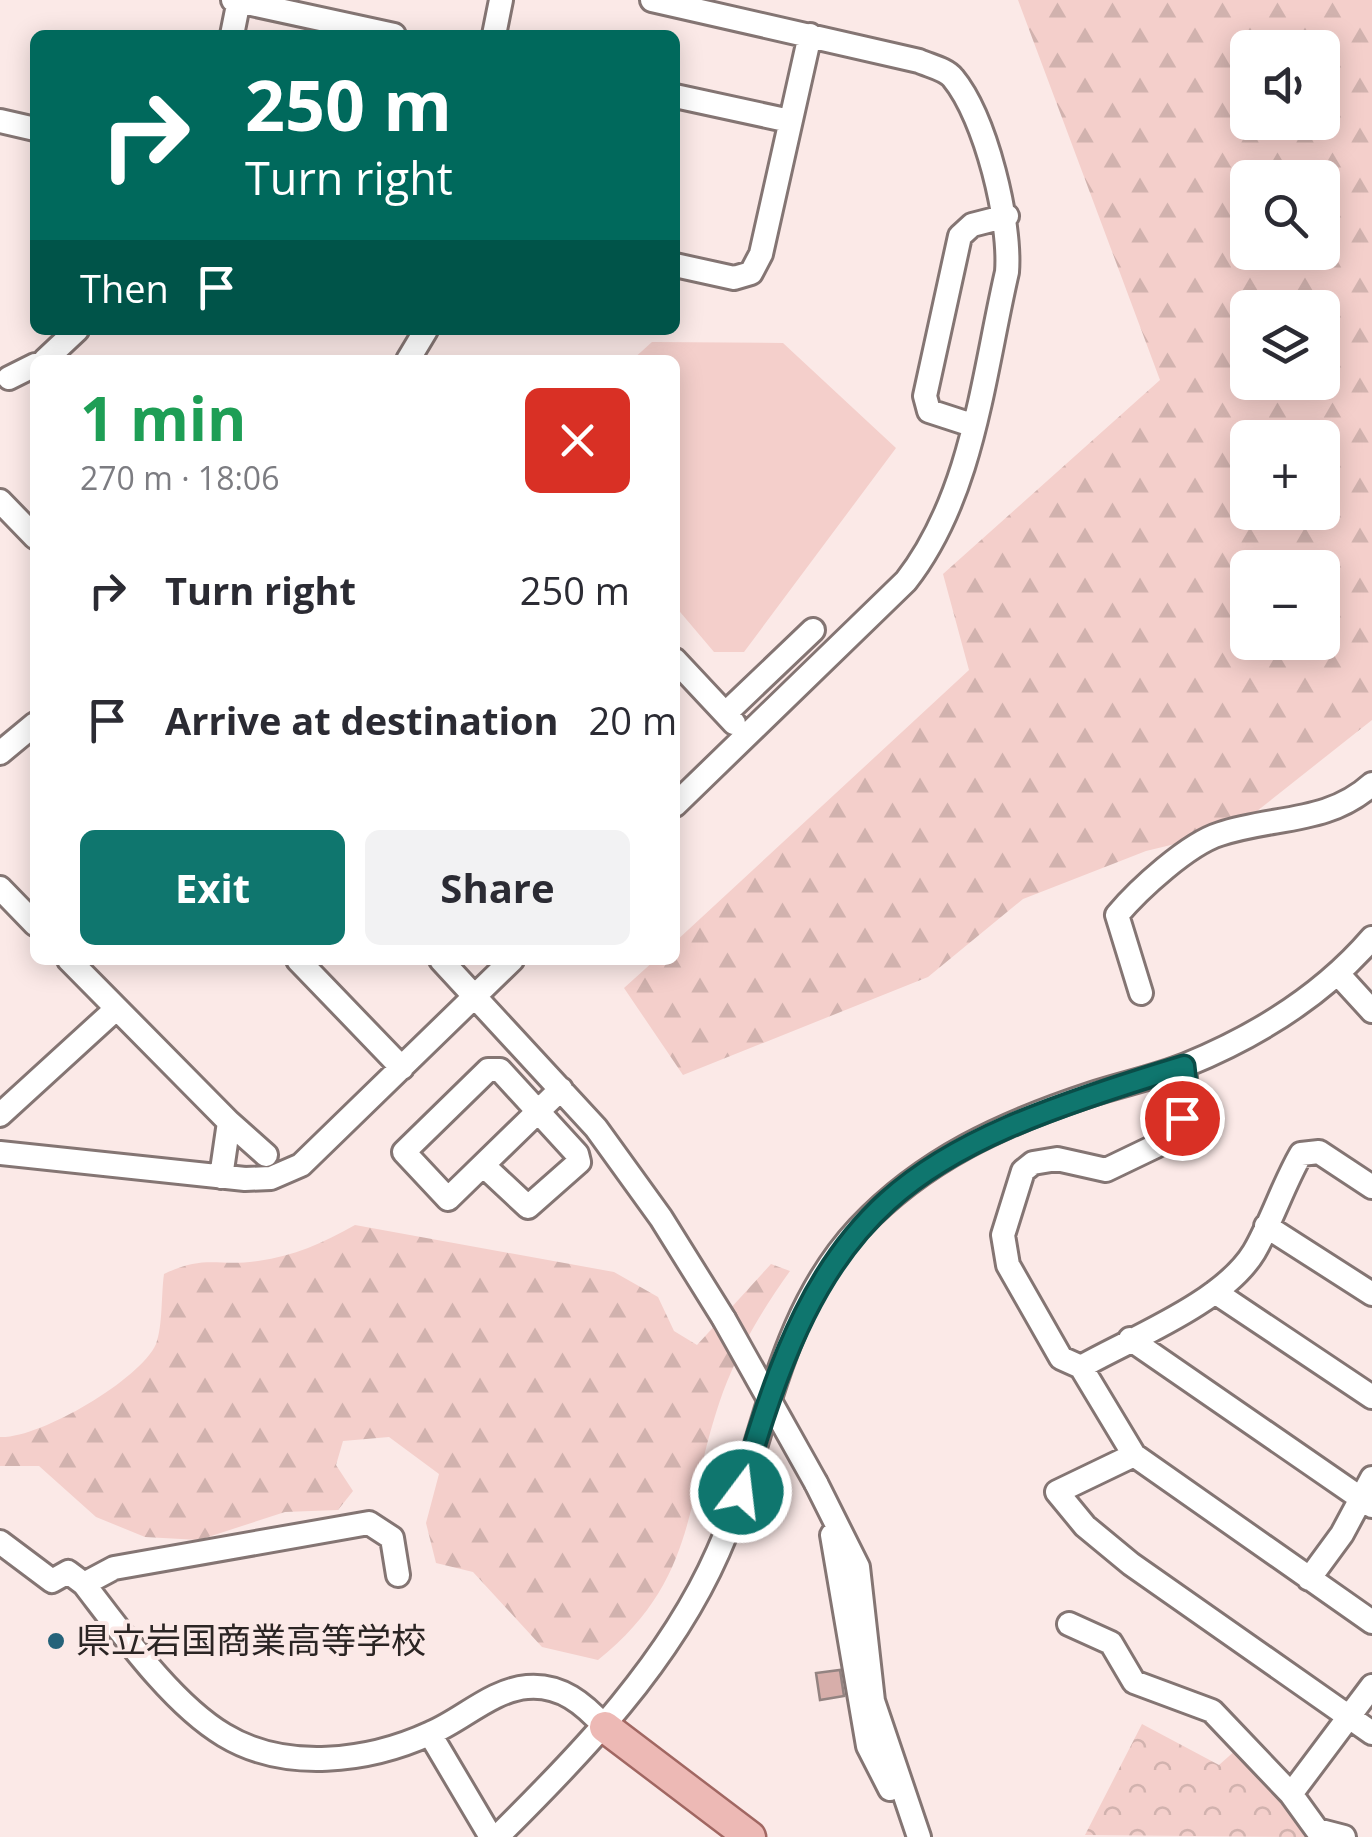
<!DOCTYPE html>
<html lang="en">
<head>
<meta charset="utf-8">
<style>
	:root { --surface:#fff; --page:#f2f2f3; --text:#2b2b33; --muted:#7c7c81; --accent:#0f766e }
	body { margin:0; font-family:"Open Sans","Noto Sans JP",sans-serif; background:var(--page); color:var(--text); height:100vh; display:flex; flex-direction:column; font-size:38px; white-space:nowrap }
	* { box-sizing:border-box; margin:0 }
	p { font-size:32px; color:var(--muted) }
	.icon { flex:none; width:55px; height:55px; fill:none; stroke:currentColor; stroke-width:2; stroke-linecap:round; stroke-linejoin:round }
	.map { position:relative; flex:1; overflow:hidden }
	.panel { position:absolute; left:30px; top:355px; width:650px; height:610px; display:flex; flex-direction:column; background:var(--surface); border-radius:15px; box-shadow:0 5px 25px #0003 }
	.panel>* { flex:none }
	.banner { position:absolute; left:30px; top:30px; width:650px; height:305px; border-radius:15px; box-shadow:0 5px 25px #0003; background:#00695c; color:#fff; overflow:hidden }
	.tools { position:absolute; left:1230px; top:30px; display:grid; gap:20px }
	.tools a { display:grid; place-items:center; width:110px; height:110px; border-radius:15px; background:var(--surface); box-shadow:0 5px 25px #0003; font-size:50px }
	.pin { position:absolute; display:grid; place-items:center; width:85px; height:85px; color:#fff; margin:-42px; border:5px solid #fff; border-radius:50%; box-shadow:0 2px 10px #0007 }
	.me { position:absolute; width:110px; margin:-55px; rotate:15deg; stroke-linejoin:round; filter:drop-shadow(0 0 8px #0008) }
	.turn { display:flex; align-items:center; gap:35px; height:210px; padding:0 50px; font-size:45px }
	.turn .icon { width:130px; height:130px; stroke-width:2.5 }
	.turn b { display:block; font-size:70px; line-height:85px }
	.then { display:flex; align-items:center; height:95px; padding:0 50px; background:#0003; gap:20px; font-size:38px }
	.round { display:grid; place-items:center; flex:none; width:105px; height:105px; border-radius:15px; background:var(--page) }
	.headline { display:flex; align-items:center; justify-content:space-between; height:170px; padding:0 50px }
	h1 { font-size:60px; font-weight:700; line-height:75px; color:#1e9e55 }
	.primary-button { display:flex; gap:20px; margin-top:auto; padding:20px 50px }
	.primary-button a { flex:1; height:115px; border-radius:15px; background:var(--accent); color:#fff; font-size:40px; font-weight:700; line-height:115px; text-align:center }
	.primary-button a+a { background:var(--page); color:var(--text) }
	ul { padding:0; list-style:none }
	li { display:flex; align-items:center; gap:30px; height:130px; padding:0 50px }
	li div { flex:1 }
	li b { display:block; font-size:38px }
	li em { font-style:normal }
	.map>svg:first-child { display:block }
</style>
</head>
<body>
<div class="map">
<svg width="1372" height="1837" viewBox="0 0 1372 1837">
	<defs>
		<pattern id="forest-firs" width="22" height="20" patternUnits="userSpaceOnUse" patternTransform="scale(2.5)"><rect width="22" height="20" fill="#f4cfcb"/><path d="M5 1l3.5 6h-7zM16 11l3.5 6h-7z" fill="#d1b2ae"/></pattern>
		<pattern id="park-crowns" width="20" height="18" patternUnits="userSpaceOnUse" patternTransform="scale(2.5)"><rect width="20" height="18" fill="#f4cfcb"/><path d="M2 6a3 3 0 1 1 6 0M12 15a3 3 0 1 1 6 0" fill="none" stroke="#d1b2ae"/></pattern>
	</defs>
	<rect width="100%" height="100%" fill="#fbe9e7"/>
	<!-- forest -->
	<path fill="url(#forest-firs)" fill-rule="evenodd" d="M 1018,0 L 1372,0 L 1372,720 L 1233,830 L 1146,851 L 1023,899 L 928,977 L 683,1075 L 624,988 L 655,960 L 675,960 L 675,942 L 969,670 L 943,574 L 1160,380 ZM 1248,48 L 1322,48 L 1322,122 L 1248,122 ZM 1248,178 L 1322,178 L 1322,252 L 1248,252 ZM 1248,308 L 1322,308 L 1322,382 L 1248,382 ZM 1248,438 L 1322,438 L 1322,512 L 1248,512 ZM 1248,568 L 1322,568 L 1322,642 L 1248,642 Z
		M 355,1225 L 614,1272 L 658,1297 L 674,1331 L 697,1345 L 771,1264 L 790,1271 C 762,1310 740,1347 723,1392 C 684,1500 699,1579 598,1660 L 542,1647 L 473,1572 L 436,1563 L 426,1523 L 439,1474 L 389,1437 L 343,1441 L 336,1465 L 353,1491 L 338,1510 L 285,1512 L 199,1540 L 145,1537 L 96,1517 L 39,1466 L 0,1466 L 0,1437 C 39,1439 140,1380 156,1344 C 163,1325 161,1295 164,1274 C 206,1254 217,1267 258,1261 C 294,1256 323,1243 355,1225 Z"/>
	<!-- park -->
	<path fill="url(#park-crowns)" d="M 1142,1724 L 1219,1765 L 1237,1749 L 1312,1837 L 1085,1835 Z"/>
	<!-- pitch -->
	<path fill="#f4cfcb" d="M 652,342 L 783,343 L 896,448 L 744,652 L 714,652 L 675,606 L 675,360 L 632,360 Z"/>
	<!-- building -->
	<path fill="#d7aeaa" stroke="#938381" stroke-width="2.5" d="M 840,1670 L 844,1696 L 820,1700 L 816,1673 Z"/>
	<g fill="none" stroke-linecap="round" stroke-linejoin="round">
		<defs>
			<path id="minor" d="M 233,0 L 394,35
				M 652,0 L 919,61 C 930,66 946,69 953,78 C 986,118 1011,222 1007,272 C 983,376 973,495 906,581 L 675,805
				M 232,35 L 239,0
				M 494,35 L 501,0
				M 675,96 L 790,121
				M 0,121 L 35,129
				M 675,265 L 734,278 L 751,273 L 761,254 L 810,35
				M 45,360 L 77,330
				M 408,360 L 426,330
				M 9,378 L 35,365
				M 972,425 L 929,411 L 925,396 L 960,236 L 972,225 L 1007,216
				M 0,501 L 35,537
				M 675,660 L 734,723
				M 726,713 L 813,630
				M 0,753 L 35,724
				M 0,888 L 35,924
				M 69,960 L 229,1122 L 221,1177
				M 298,960 L 402,1068
				M 441,960 L 596,1128 L 661,1218 L 724,1319
				M 1340,976 L 1372,1011
				M 1141,993 L 1117,915 C 1139,889 1188,844 1220,834 C 1274,816 1328,824 1372,784
				M 1184,1066 L 1187,1102 L 1182,1118 L 1156,1146 L 1106,1170 L 1057,1159 L 1033,1163 L 1023,1171 L 1003,1235 L 1008,1265 L 1061,1358 L 1081,1367 L 1134,1455 L 1372,1622
				M 0,1115 L 116,1009
				M 229,1122 L 266,1155
				M 0,1153 L 245,1179 L 271,1178 L 301,1165 L 512,960
				M 483,1165 L 528,1207 L 579,1162 L 577,1154 L 500,1070 L 488,1070 L 404,1152 L 448,1199 L 561,1089
				M 1266,1226 L 1372,1294
				M 1215,1292 L 1372,1397
				M 1130,1339 L 1372,1506
				M 1081,1367 C 1132,1338 1223,1303 1254,1252 C 1272,1221 1283,1185 1301,1154 L 1319,1152 L 1372,1187
				M 1134,1455 L 1057,1492 L 1085,1526 L 1131,1564 L 1372,1733
				M 816,1483 L 858,1567 L 873,1701 L 919,1837
				M 832,1535 L 868,1746 L 890,1789
				M 0,1542 L 52,1581 L 68,1572 L 84,1584 C 121,1632 172,1704 224,1735 C 285,1772 368,1762 431,1733 C 462,1720 492,1690 527,1687 C 561,1684 584,1704 605,1727
				M 1309,1579 L 1342,1534 L 1372,1478
				M 84,1584 L 114,1568 L 369,1523 L 392,1538 L 398,1575
				M 1069,1624 L 1111,1643 L 1134,1682 L 1212,1711 L 1291,1794 L 1317,1830 L 1344,1837
				M 430,1734 L 491,1837
				M 1291,1794 L 1372,1686
				M 497,1837 C 582,1753 669,1663 718,1552 C 766,1444 775,1318 859,1228 C 924,1159 1004,1123 1092,1094 C 1123,1084 1156,1077 1186,1065 C 1257,1036 1322,996 1372,938"/>
			<path id="major" d="M 605,1727 L 750,1837"/>
		</defs>
		<!-- minor casing -->
		<use href="#minor" stroke="#847573" stroke-width="28"/>
		<!-- major casing -->
		<use href="#major" stroke="#a16762" stroke-width="35"/>
		<!-- minor -->
		<use href="#minor" stroke="#fff" stroke-width="22"/>
		<!-- major -->
		<use href="#major" stroke="#edb9b5" stroke-width="30"/>
		<defs>
			<path id="minor-bridge" d="M 724,1319 L 816,1483"/>
		</defs>
		<!-- minor-bridge casing -->
		<use href="#minor-bridge" stroke="#847573" stroke-width="28" stroke-linecap="butt"/>
		<!-- minor-bridge -->
		<use href="#minor-bridge" stroke="#fff" stroke-width="22"/>
	</g>
	<g fill="none" stroke-linecap="round" stroke-linejoin="round">
		<defs>
			<path id="route" d="M 741,1492 C 821,1200 904,1151 1184,1066 L 1188,1102 L 1182,1118"/>
		</defs>
		<!-- route casing -->
		<use href="#route" stroke="#0a4d48" stroke-width="25"/>
		<!-- route -->
		<use href="#route" stroke="#0f766e" stroke-width="18"/>
	</g>
	<!-- markers -->
	<circle fill="#256279" stroke="#fbe9e7" stroke-width="4" cx="56" cy="1641" r="10"/>
	<g text-anchor="middle" stroke-width="8" stroke-linejoin="round" paint-order="stroke">
		<!-- poi labels -->
		<g font-size="35" fill="#2b2524" stroke="#fbe9e7" text-anchor="start">
			<text x="76" y="1653">県立岩国商業高等学校</text>
		</g>
	</g>
</svg>
<div class="tools">
<a><svg class="icon" aria-label="sound" viewBox="0 0 24 24"><path d="M4 9h4l5-4v14l-5-4H4zM17 9q2 3 0 6"/></svg></a>
<a><svg class="icon" aria-label="search" viewBox="0 0 24 24"><circle cx="10" cy="10" r="6"/><path d="M15 15l6 6"/></svg></a>
<a><svg class="icon" aria-label="layers" viewBox="0 0 24 24"><path d="M12 4l9 5-9 5-9-5zM3 14l9 5 9-5"/></svg></a>
<a>+</a>
<a>−</a>
</div>
<div class="pin" style="left:1182px;top:1118px;background:#d93025"><svg class="icon" aria-label="arrive" viewBox="0 0 24 24"><path d="M6 21V4h12l-3 4 3 4H6"/></svg></div>
<svg class="me" style="left:741px;top:1492px" viewBox="-20 -20 40 40"><circle r="17" fill="#0f766e" stroke="#fff" stroke-width="3"/><path d="M0-11L8 9 0 5-8 9z" fill="#fff"/></svg>
<div class="banner">
<div class="turn"><svg class="icon" aria-label="right" viewBox="0 0 24 24"><path d="M7 20v-9h11M14 6l5 5-5 5"/></svg><div><b>250 m</b>Turn right</div></div>
<div class="then">Then<svg class="icon" aria-label="arrive" viewBox="0 0 24 24"><path d="M6 21V4h12l-3 4 3 4H6"/></svg></div>
</div>
<section class="panel">
<div class="headline"><div><h1>1 min</h1><p>270 m · 18:06</p></div><a class="round" style="background:#d93025;color:#fff"><svg class="icon" aria-label="close" viewBox="0 0 24 24"><path d="M6 6l12 12M18 6L6 18"/></svg></a></div>
<ul>
<li><svg class="icon" aria-label="right" viewBox="0 0 24 24"><path d="M7 20v-9h11M14 6l5 5-5 5"/></svg><div><b>Turn right</b></div><em>250 m</em></li>
<li><svg class="icon" aria-label="arrive" viewBox="0 0 24 24"><path d="M6 21V4h12l-3 4 3 4H6"/></svg><div><b>Arrive at destination</b></div><em>20 m</em></li>
</ul>
<div class="primary-button"><a>Exit</a><a>Share</a></div>
</section>
</div>
</body>
</html>
